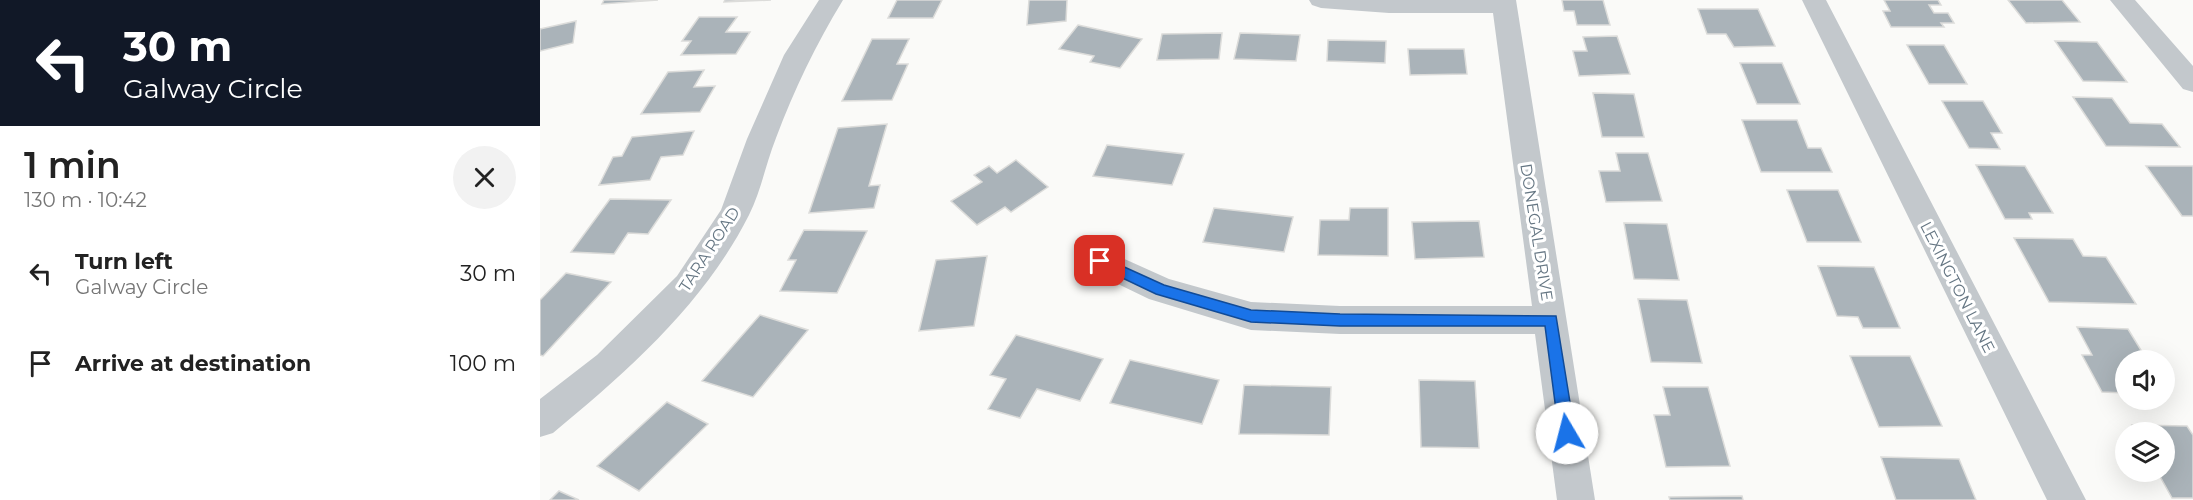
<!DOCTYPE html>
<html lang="en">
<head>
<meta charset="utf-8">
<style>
	:root { --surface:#fff; --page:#f2f2f2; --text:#222; --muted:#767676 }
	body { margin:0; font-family:Montserrat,sans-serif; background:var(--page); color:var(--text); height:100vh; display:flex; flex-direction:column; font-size:22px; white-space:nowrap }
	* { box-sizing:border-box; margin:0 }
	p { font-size:20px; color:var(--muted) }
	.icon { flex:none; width:33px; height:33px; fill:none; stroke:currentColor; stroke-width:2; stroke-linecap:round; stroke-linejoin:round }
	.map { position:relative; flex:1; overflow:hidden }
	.sheet { display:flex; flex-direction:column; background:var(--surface); width:540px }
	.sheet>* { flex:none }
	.top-card { background:#111827; color:#fff; overflow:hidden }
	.buttons { position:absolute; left:1575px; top:350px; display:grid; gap:12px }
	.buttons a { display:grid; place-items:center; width:60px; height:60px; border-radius:50%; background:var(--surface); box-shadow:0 6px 24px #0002; font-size:30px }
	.pin { position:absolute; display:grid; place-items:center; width:51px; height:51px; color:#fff; margin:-26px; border-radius:12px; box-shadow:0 3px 9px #0006 }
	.me { position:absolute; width:66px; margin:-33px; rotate:352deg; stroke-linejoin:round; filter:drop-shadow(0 0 4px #0008) }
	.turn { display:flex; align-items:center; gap:21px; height:126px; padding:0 24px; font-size:27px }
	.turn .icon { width:78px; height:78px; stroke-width:2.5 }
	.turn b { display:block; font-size:42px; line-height:51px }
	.round { display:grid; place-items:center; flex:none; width:63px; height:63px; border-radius:32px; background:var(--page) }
	.overview { display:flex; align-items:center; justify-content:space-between; height:102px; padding:0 24px }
	h1 { font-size:36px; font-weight:600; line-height:45px }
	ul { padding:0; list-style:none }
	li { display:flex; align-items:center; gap:18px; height:90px; padding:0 24px }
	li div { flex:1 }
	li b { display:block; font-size:22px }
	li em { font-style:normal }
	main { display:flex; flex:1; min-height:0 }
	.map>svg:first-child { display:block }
</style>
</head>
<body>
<main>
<section class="sheet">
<div class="top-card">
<div class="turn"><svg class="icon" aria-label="left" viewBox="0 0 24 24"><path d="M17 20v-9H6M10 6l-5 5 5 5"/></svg><div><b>30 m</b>Galway Circle</div></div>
</div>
<div class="overview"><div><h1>1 min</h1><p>130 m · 10:42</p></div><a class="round"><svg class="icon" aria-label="close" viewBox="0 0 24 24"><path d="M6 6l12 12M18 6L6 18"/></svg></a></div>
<ul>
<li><svg class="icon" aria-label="left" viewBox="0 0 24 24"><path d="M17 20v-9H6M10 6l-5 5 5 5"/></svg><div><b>Turn left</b><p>Galway Circle</p></div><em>30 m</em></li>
<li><svg class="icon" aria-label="arrive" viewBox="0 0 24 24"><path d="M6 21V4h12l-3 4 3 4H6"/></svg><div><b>Arrive at destination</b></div><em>100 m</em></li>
</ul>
</section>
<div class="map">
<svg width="1653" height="500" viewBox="0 0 1653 500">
	<rect width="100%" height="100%" fill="#fafaf8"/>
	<!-- building -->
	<path fill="#aab3b9" stroke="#dcdcda" stroke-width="1.5" d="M 64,0 L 118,0 L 62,4 Z
		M 185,0 L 231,0 L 184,2 Z
		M 357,0 L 402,0 L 393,18 L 348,18 Z
		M 489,0 L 527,0 L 526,21 L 487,25 Z
		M 1022,0 L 1063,0 L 1070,25 L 1037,25 L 1034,11 L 1024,11 Z
		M 1344,0 L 1398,0 L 1401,5 L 1389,5 L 1394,13 L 1408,13 L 1414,23 L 1401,23 L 1404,27 L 1351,27 L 1343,11 L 1350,11 Z
		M 1468,0 L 1522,0 L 1540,22 L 1486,23 Z
		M 1158,9 L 1218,9 L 1235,46 L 1194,47 L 1186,34 L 1167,34 Z
		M 159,17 L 197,17 L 186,32 L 210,32 L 196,54 L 141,55 L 151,41 L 142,41 Z
		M 36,21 L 33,43 L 0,51 L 0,29 Z
		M 538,25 L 602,39 L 580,68 L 550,62 L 554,56 L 519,49 Z
		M 682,33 L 679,59 L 617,60 L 622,34 Z
		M 700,33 L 760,35 L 756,61 L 694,59 Z
		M 1077,36 L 1090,74 L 1039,76 L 1033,51 L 1047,51 L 1043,37 Z
		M 332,39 L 369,39 L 357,64 L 368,64 L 352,100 L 302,101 Z
		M 788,40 L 846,41 L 845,63 L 787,61 Z
		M 1515,41 L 1557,42 L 1587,82 L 1543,81 Z
		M 1367,45 L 1404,45 L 1427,84 L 1389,84 Z
		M 868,49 L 924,49 L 927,74 L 870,75 Z
		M 1200,63 L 1242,63 L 1260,104 L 1217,104 Z
		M 164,70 L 154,87 L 175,86 L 160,112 L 101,114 L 128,72 Z
		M 1053,93 L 1094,94 L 1104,137 L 1062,137 Z
		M 1533,97 L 1572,98 L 1590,123 L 1622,124 L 1640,147 L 1566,146 Z
		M 1402,101 L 1443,101 L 1462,133 L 1451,133 L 1460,149 L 1429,148 Z
		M 1202,120 L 1257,120 L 1268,148 L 1281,148 L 1292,172 L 1221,172 Z
		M 347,124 L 329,186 L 340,185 L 334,208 L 269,213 L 298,128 Z
		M 154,131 L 143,155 L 121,157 L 110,180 L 59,185 L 73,157 L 82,156 L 92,137 Z
		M 567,145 L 644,154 L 632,185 L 553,176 Z
		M 1076,153 L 1108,153 L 1122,201 L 1066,202 L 1059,171 L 1080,171 Z
		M 476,160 L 508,187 L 471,212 L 465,207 L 437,225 L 411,201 L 442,182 L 434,175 L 449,166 L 457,173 Z
		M 1436,165 L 1485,166 L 1513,213 L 1489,213 L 1492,219 L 1465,219 Z
		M 1606,166 L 1653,166 L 1653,216 L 1642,216 Z
		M 1247,190 L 1298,190 L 1321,242 L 1267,242 Z
		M 70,199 L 131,200 L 108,234 L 88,233 L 74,254 L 31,252 Z
		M 674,208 L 753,217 L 744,252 L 663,242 Z
		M 810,208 L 848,208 L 848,256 L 778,255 L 780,220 L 809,220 Z
		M 939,221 L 944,257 L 875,259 L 872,222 Z
		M 1084,223 L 1127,224 L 1139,280 L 1094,279 Z
		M 264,230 L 327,231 L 297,293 L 240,291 L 256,260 L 248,260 Z
		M 1474,238 L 1533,239 L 1543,256 L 1566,257 L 1596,304 L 1509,302 Z
		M 447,256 L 434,326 L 379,331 L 396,260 Z
		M 1278,266 L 1334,267 L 1360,328 L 1323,328 L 1318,317 L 1297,316 Z
		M 26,273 L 71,282 L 3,356 L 0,355 L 0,300 Z
		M 1098,299 L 1147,300 L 1162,363 L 1111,362 Z
		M 220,315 L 268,330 L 213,397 L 162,381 Z
		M 1537,327 L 1588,329 L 1607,360 L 1586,360 L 1586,393 L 1562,392 L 1542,355 L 1552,355 Z
		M 476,335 L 563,359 L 540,401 L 497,389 L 480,418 L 448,409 L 466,379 L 450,375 Z
		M 1310,356 L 1370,356 L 1402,426 L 1339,427 Z
		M 590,360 L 679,380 L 662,424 L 570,403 Z
		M 879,380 L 935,381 L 939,448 L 881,447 Z
		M 704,385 L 791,387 L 789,435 L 699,434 Z
		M 1123,387 L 1168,387 L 1190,466 L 1126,467 L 1114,415 L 1130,415 Z
		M 127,402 L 168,424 L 99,491 L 57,466 Z
		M 1592,425 L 1647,426 L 1653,435 L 1653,498 L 1632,498 L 1617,471 L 1624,471 L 1624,432 L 1596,432 Z
		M 1341,457 L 1419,459 L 1436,500 L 1356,500 Z
		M 19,491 L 39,500 L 10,500 Z
		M 1202,496 L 1203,500 L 1130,500 L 1129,497 Z"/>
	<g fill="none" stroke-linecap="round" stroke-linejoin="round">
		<!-- minor -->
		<path fill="#c3c8cc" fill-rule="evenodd" d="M 279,0 L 303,0 C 275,46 255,88 236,138 C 226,163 221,191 209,215 C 164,304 88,371 13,433 L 0,437 L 0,399 L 57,355 L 137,276 L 181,210 L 207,139 L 244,55 Z
			M 769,0 L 976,0 L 1055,500 L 1017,500 L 995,334 L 800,334 L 711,330 L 609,299 L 549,270 L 544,261 L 549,252 L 560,248 L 629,279 L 711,302 L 800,306 L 992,306 L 953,13 L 849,13 L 781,8 L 772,5 Z
			M 1262,0 L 1286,0 L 1546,500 L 1507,500 Z
			M 1570,0 L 1595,0 L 1653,66 L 1653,92 L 1643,89 Z"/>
	</g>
	<!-- route -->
	<path fill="#1a73e8" stroke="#114b97" stroke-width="1.5" d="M 560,256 L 624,285 L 711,310 L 800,314 L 1016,316 L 1035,433 L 1032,438 L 1027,440 L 1021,438 L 1019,433 L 1005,326 L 800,326 L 711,322 L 616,294 L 555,265 L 553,261 Z"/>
	<g text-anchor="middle" stroke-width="6" stroke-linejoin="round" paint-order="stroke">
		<!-- street labels -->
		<g font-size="16" fill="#657683" stroke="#fff">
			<text transform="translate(997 232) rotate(81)" y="6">DONEGAL DRIVE</text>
			<text transform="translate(169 249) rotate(-57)" y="6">TARA ROAD</text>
			<text transform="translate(1418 287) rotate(63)" y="6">LEXINGTON LANE</text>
		</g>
	</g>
</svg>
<div class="buttons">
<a><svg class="icon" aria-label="sound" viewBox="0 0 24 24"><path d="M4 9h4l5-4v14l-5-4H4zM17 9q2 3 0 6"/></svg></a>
<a><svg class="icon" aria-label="layers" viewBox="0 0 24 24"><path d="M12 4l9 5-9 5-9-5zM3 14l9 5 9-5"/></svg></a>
</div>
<div class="pin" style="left:560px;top:261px;background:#d93025"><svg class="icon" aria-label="arrive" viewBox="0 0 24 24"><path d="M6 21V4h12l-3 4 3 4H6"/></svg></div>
<svg class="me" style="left:1027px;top:433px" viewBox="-20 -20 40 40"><circle r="19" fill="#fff"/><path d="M0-13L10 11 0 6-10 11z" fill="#1a73e8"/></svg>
</div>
</main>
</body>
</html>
